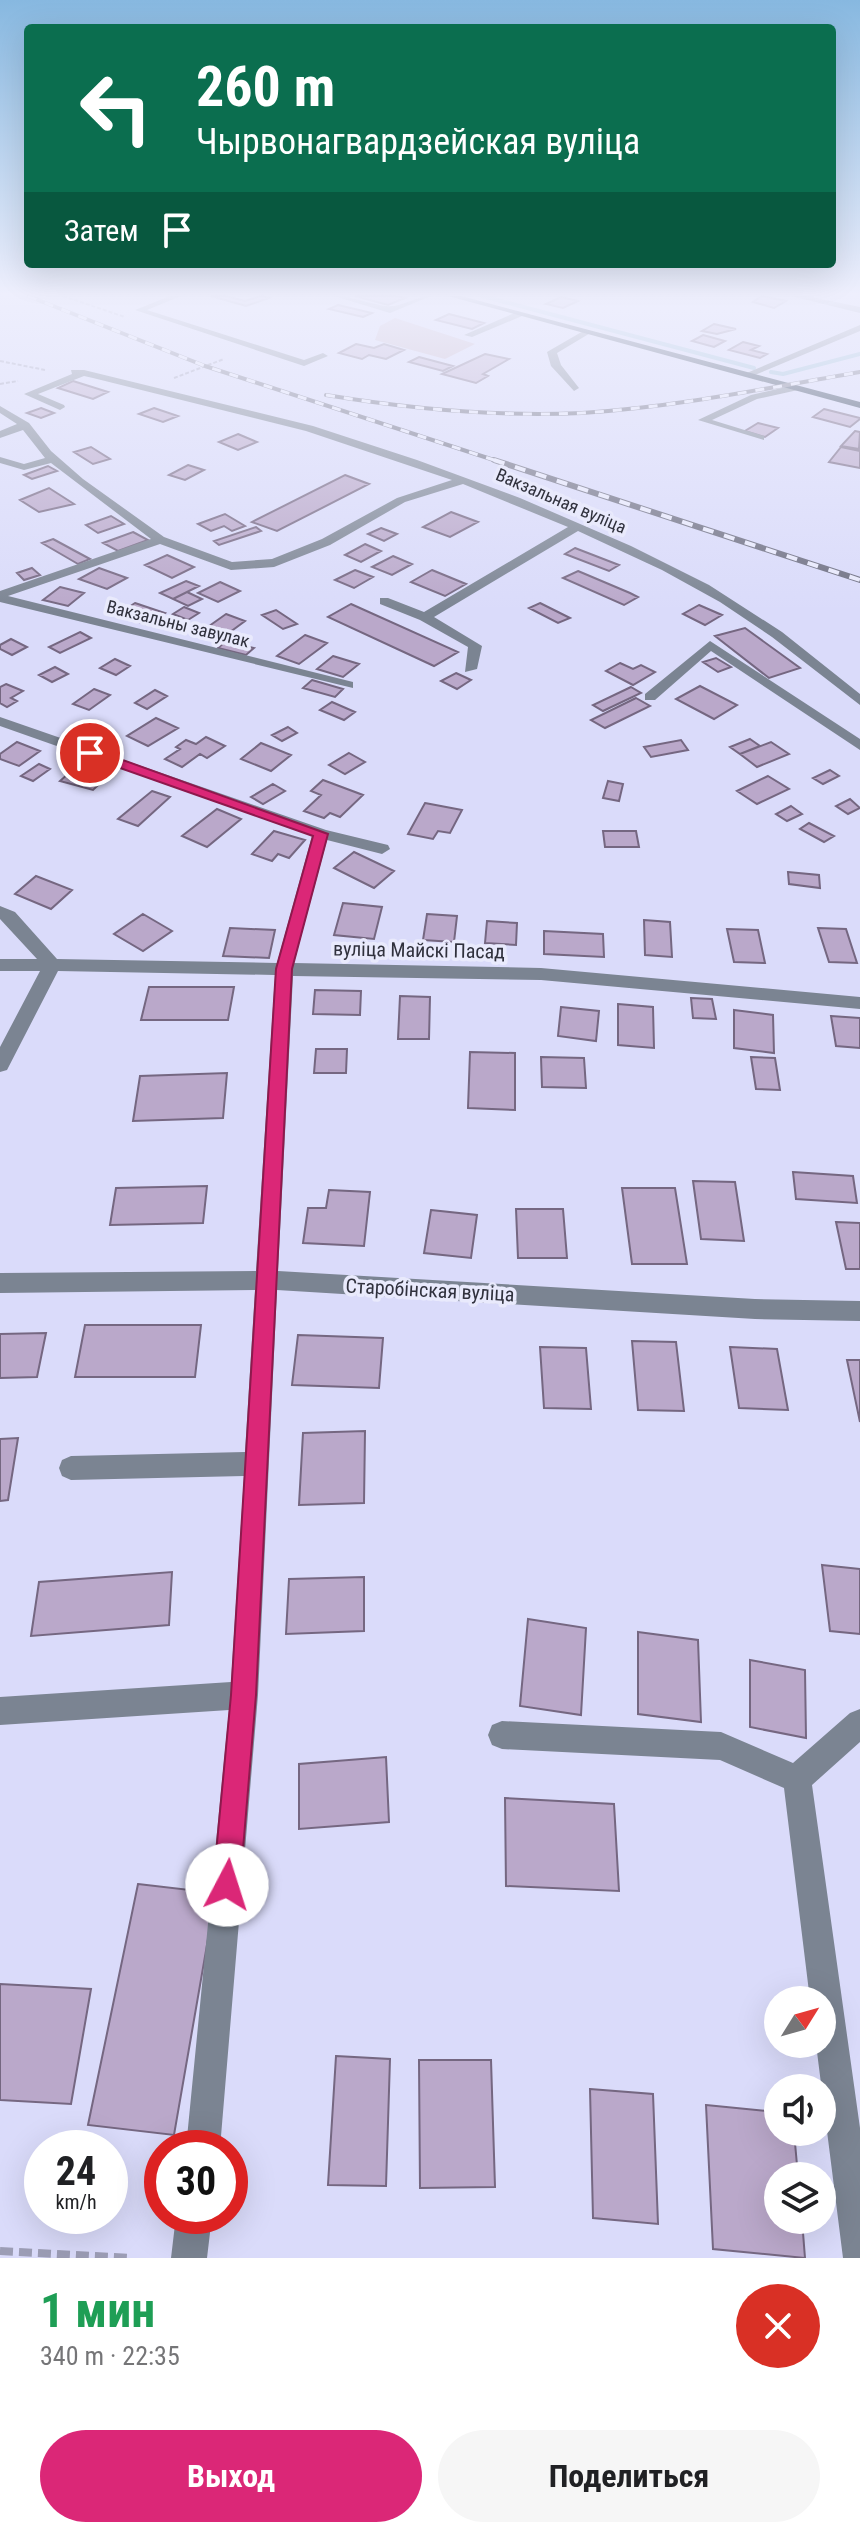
<!DOCTYPE html>
<html lang="ru">
<head>
<meta charset="utf-8">
<style>
	:root { --surface:#fff; --page:#f6f6f6; --text:#202124; --muted:#757577; --accent:#db2777 }
	body { margin:0; font-family:"Roboto Condensed",sans-serif; background:var(--page); color:var(--text); height:100vh; display:flex; flex-direction:column; font-size:30px; white-space:nowrap }
	* { box-sizing:border-box; margin:0 }
	p { font-size:26px; color:var(--muted) }
	.icon { flex:none; width:44px; height:44px; fill:none; stroke:currentColor; stroke-width:2; stroke-linecap:round; stroke-linejoin:round }
	.map { position:relative; height:2258px; overflow:hidden }
	.details { display:flex; flex-direction:column; background:var(--surface); flex:1 }
	.details>* { flex:none }
	.hud { position:absolute; left:24px; top:24px; width:812px; height:244px; border-radius:8px; box-shadow:0 8px 32px #0002; background:#0b6e4f; color:#fff; overflow:hidden }
	.needle { width:52px; rotate:53deg }
	.buttons { position:absolute; left:764px; top:1986px; display:grid; gap:16px }
	.buttons a { display:grid; place-items:center; width:72px; height:72px; border-radius:50%; background:var(--surface); box-shadow:0 8px 32px #0002; font-size:40px }
	.speed { position:absolute; left:24px; top:2130px; display:flex; gap:16px; font-size:40px; font-weight:700; text-align:center }
	.speed>* { display:grid; place-content:center; width:104px; height:104px; border-radius:50%; background:var(--surface); box-shadow:0 8px 32px #0002; line-height:1 }
	.speed small { font-size:20px; font-weight:400 }
	.speed .limit { border:12px solid #d22; background:#fff; color:#111 }
	.pin { position:absolute; display:grid; place-items:center; width:68px; height:68px; color:#fff; margin:-34px; border:4px solid #fff; border-radius:50%; box-shadow:0 2px 8px #0007 }
	.me { position:absolute; width:88px; margin:-44px; rotate:5deg; stroke-linejoin:round; filter:drop-shadow(0 0 6px #0008) }
	.turn { display:flex; align-items:center; gap:28px; height:168px; padding:0 40px; font-size:36px }
	.turn .icon { width:104px; height:104px; stroke-width:2.5 }
	.turn b { display:block; font-size:56px; line-height:68px }
	.then { display:flex; align-items:center; height:76px; padding:0 40px; background:#0003; gap:16px; font-size:30px }
	.round { display:grid; place-items:center; flex:none; width:84px; height:84px; border-radius:42px; background:var(--page) }
	.overview { display:flex; align-items:center; justify-content:space-between; height:136px; padding:0 40px }
	h1 { font-size:48px; font-weight:700; line-height:60px; color:#1e9e55 }
	.primary-button { display:flex; gap:16px; margin-top:auto; padding:16px 40px }
	.primary-button a { flex:1; height:92px; border-radius:48px; background:var(--accent); color:#fff; font-size:32px; font-weight:700; line-height:92px; text-align:center }
	.primary-button a+a { background:var(--page); color:var(--text) }
	.map>svg:first-child { display:block }
</style>
</head>
<body>
<div class="map">
<svg width="860" height="2258" viewBox="0 0 860 2258">
	<rect width="100%" height="100%" fill="#dadbfa"/>
	<!-- green -->
	<path fill="#c5afbf" d="M 395,318 L 475,344 L 445,359 L 375,340 L 380,326 Z"/>
	<g fill="none" stroke-linecap="round" stroke-linejoin="round">
		<!-- stream -->
		<path stroke="#97bed4" stroke-width="4" d="M 482,296 L 754,368
			M 771,372 L 783,374 L 860,354"/>
	</g>
	<!-- building -->
	<path fill="#baa8ca" stroke="#756781" stroke-width="2" d="M 211,296 L 226,296 L 245,301 L 261,296 L 269,298 L 246,306 Z
		M 355,296 L 396,296 L 405,298 L 388,305 Z
		M 762,296 L 786,301 L 774,308 L 753,302 Z
		M 561,297 L 578,301 L 563,308 L 546,304 Z
		M 338,305 L 372,313 L 363,317 L 329,309 Z
		M 449,314 L 484,323 L 472,329 L 436,320 Z
		M 714,324 L 736,329 L 717,334 L 702,331 Z
		M 703,335 L 725,341 L 714,347 L 692,341 Z
		M 743,342 L 759,346 L 751,350 L 767,354 L 760,358 L 729,350 Z
		M 356,344 L 374,348 L 384,344 L 404,350 L 386,359 L 369,355 L 362,359 L 339,353 Z
		M 485,354 L 509,359 L 483,374 L 488,376 L 476,383 L 442,374 Z
		M 419,357 L 453,366 L 443,371 L 409,362 Z
		M 73,381 L 108,392 L 93,399 L 58,388 Z
		M 41,408 L 54,413 L 41,418 L 27,413 Z
		M 154,408 L 178,416 L 163,422 L 139,414 Z
		M 824,409 L 860,418 L 860,419 L 850,427 L 813,417 Z
		M 758,423 L 778,428 L 765,437 L 745,431 Z
		M 855,431 L 860,432 L 859,449 L 841,446 Z
		M 238,434 L 257,442 L 238,450 L 219,442 Z
		M 91,447 L 110,459 L 93,464 L 74,452 Z
		M 841,447 L 860,451 L 860,468 L 829,462 Z
		M 188,465 L 204,470 L 185,480 L 169,475 Z
		M 48,466 L 57,471 L 32,479 L 24,475 Z
		M 345,475 L 369,484 L 277,531 L 252,522 Z
		M 49,488 L 74,504 L 39,512 L 20,500 Z
		M 451,512 L 478,522 L 450,537 L 423,527 Z
		M 225,514 L 245,526 L 232,531 L 224,526 L 211,531 L 198,524 Z
		M 111,516 L 124,524 L 98,533 L 86,525 Z
		M 256,527 L 261,531 L 219,545 L 214,541 Z
		M 381,528 L 397,534 L 384,541 L 368,534 Z
		M 133,532 L 148,540 L 118,551 L 103,543 Z
		M 53,539 L 90,559 L 78,564 L 42,543 Z
		M 365,544 L 381,551 L 361,562 L 345,555 Z
		M 575,548 L 619,565 L 609,571 L 565,554 Z
		M 167,555 L 194,567 L 172,578 L 145,565 Z
		M 393,556 L 412,564 L 392,575 L 372,567 Z
		M 32,568 L 40,575 L 24,580 L 17,573 Z
		M 99,568 L 127,578 L 107,589 L 79,579 Z
		M 355,570 L 373,577 L 354,588 L 335,580 Z
		M 432,570 L 466,584 L 445,596 L 411,582 Z
		M 578,571 L 630,593 L 638,597 L 624,605 L 563,578 Z
		M 186,581 L 199,586 L 173,599 L 160,593 Z
		M 220,582 L 240,591 L 218,602 L 198,593 Z
		M 60,587 L 84,593 L 68,606 L 43,600 Z
		M 187,592 L 202,599 L 188,606 L 173,599 Z
		M 135,603 L 165,613 L 148,625 L 117,615 Z
		M 540,603 L 570,618 L 558,623 L 529,608 Z
		M 351,604 L 458,652 L 434,666 L 328,617 Z
		M 699,605 L 722,615 L 705,625 L 683,614 Z
		M 184,607 L 199,613 L 188,620 L 173,614 Z
		M 276,610 L 297,624 L 283,629 L 262,615 Z
		M 226,614 L 245,621 L 218,641 L 198,634 Z
		M 745,628 L 800,668 L 769,678 L 715,636 Z
		M 80,632 L 91,638 L 60,653 L 49,647 Z
		M 233,635 L 244,638 L 237,644 L 254,648 L 246,655 L 218,648 Z
		M 305,635 L 327,643 L 299,664 L 277,656 Z
		M 11,639 L 27,647 L 12,655 L 0,649 L 0,645 Z
		M 333,656 L 359,664 L 343,677 L 317,669 Z
		M 716,658 L 731,667 L 718,672 L 703,662 Z
		M 115,659 L 130,666 L 116,675 L 100,668 Z
		M 620,663 L 633,669 L 641,665 L 655,672 L 633,685 L 606,671 Z
		M 55,667 L 68,674 L 52,682 L 39,675 Z
		M 456,673 L 471,680 L 457,689 L 441,681 Z
		M 312,680 L 343,689 L 335,697 L 303,688 Z
		M 6,684 L 23,691 L 11,698 L 17,701 L 7,707 L 0,703 L 0,687 Z
		M 700,686 L 737,705 L 714,719 L 676,699 Z
		M 631,687 L 641,693 L 603,711 L 593,705 Z
		M 94,689 L 110,695 L 89,710 L 73,704 Z
		M 155,690 L 167,696 L 147,709 L 135,703 Z
		M 636,698 L 650,706 L 605,728 L 591,720 Z
		M 332,702 L 355,712 L 344,720 L 320,710 Z
		M 156,718 L 178,728 L 148,746 L 127,736 Z
		M 288,727 L 297,733 L 282,741 L 272,735 Z
		M 206,737 L 225,746 L 207,758 L 200,754 L 182,767 L 165,759 L 180,749 L 176,747 L 186,740 L 196,744 Z
		M 750,739 L 760,746 L 740,754 L 730,747 Z
		M 681,740 L 688,750 L 651,757 L 644,747 Z
		M 17,742 L 40,751 L 19,766 L 0,759 L 0,754 Z
		M 771,742 L 789,754 L 757,767 L 740,754 Z
		M 261,743 L 291,755 L 271,771 L 241,759 Z
		M 349,753 L 365,762 L 345,774 L 329,765 Z
		M 39,764 L 50,769 L 33,781 L 21,776 Z
		M 78,765 L 110,774 L 93,790 L 60,781 Z
		M 830,770 L 839,776 L 823,784 L 813,778 Z
		M 768,776 L 789,789 L 757,804 L 737,791 Z
		M 323,780 L 363,795 L 340,817 L 330,813 L 324,818 L 304,811 L 321,795 L 311,791 Z
		M 608,781 L 623,784 L 619,801 L 603,798 Z
		M 273,784 L 285,791 L 263,804 L 251,797 Z
		M 152,791 L 170,797 L 138,826 L 118,819 Z
		M 850,799 L 860,808 L 848,814 L 836,806 Z
		M 425,803 L 462,810 L 450,833 L 438,831 L 433,839 L 408,834 Z
		M 791,806 L 802,814 L 787,821 L 776,814 Z
		M 217,809 L 241,819 L 207,847 L 182,836 Z
		M 809,823 L 834,836 L 824,842 L 800,829 Z
		M 274,831 L 305,840 L 289,858 L 278,854 L 272,861 L 252,854 Z
		M 603,831 L 636,831 L 639,847 L 605,847 Z
		M 354,852 L 394,871 L 374,888 L 334,868 Z
		M 788,872 L 819,875 L 820,888 L 789,884 Z
		M 36,876 L 72,890 L 51,909 L 15,894 Z
		M 343,903 L 382,907 L 374,939 L 334,935 Z
		M 143,914 L 172,931 L 143,951 L 114,934 Z
		M 427,914 L 457,916 L 454,942 L 423,940 Z
		M 644,920 L 670,922 L 672,957 L 645,955 Z
		M 487,921 L 517,923 L 516,945 L 485,943 Z
		M 230,928 L 275,930 L 269,958 L 223,956 Z
		M 818,928 L 846,929 L 857,963 L 829,962 Z
		M 727,929 L 758,930 L 765,963 L 734,962 Z
		M 544,931 L 603,934 L 604,957 L 544,954 Z
		M 149,987 L 234,987 L 228,1020 L 141,1020 Z
		M 315,990 L 361,991 L 360,1015 L 313,1014 Z
		M 400,996 L 430,997 L 429,1039 L 398,1039 Z
		M 691,998 L 712,999 L 716,1019 L 693,1018 Z
		M 618,1004 L 653,1007 L 654,1048 L 618,1045 Z
		M 561,1007 L 599,1011 L 596,1041 L 558,1036 Z
		M 734,1010 L 773,1015 L 774,1053 L 734,1048 Z
		M 831,1016 L 860,1018 L 860,1048 L 836,1046 Z
		M 316,1049 L 347,1049 L 346,1073 L 314,1073 Z
		M 470,1052 L 515,1053 L 515,1110 L 468,1108 Z
		M 541,1057 L 584,1058 L 586,1088 L 542,1087 Z
		M 751,1057 L 775,1058 L 780,1090 L 756,1089 Z
		M 227,1073 L 223,1118 L 133,1121 L 140,1076 Z
		M 793,1172 L 853,1176 L 857,1203 L 796,1199 Z
		M 693,1181 L 735,1182 L 744,1241 L 701,1239 Z
		M 207,1186 L 203,1223 L 110,1225 L 116,1188 Z
		M 622,1188 L 675,1188 L 687,1264 L 632,1264 Z
		M 329,1190 L 370,1192 L 364,1246 L 303,1243 L 308,1208 L 326,1208 Z
		M 516,1209 L 563,1209 L 567,1258 L 518,1258 Z
		M 431,1210 L 477,1215 L 471,1258 L 424,1253 Z
		M 836,1222 L 860,1223 L 860,1269 L 846,1269 Z
		M 85,1325 L 201,1325 L 195,1377 L 75,1377 Z
		M 46,1333 L 37,1377 L 0,1378 L 0,1334 Z
		M 298,1335 L 383,1338 L 379,1388 L 292,1385 Z
		M 632,1341 L 676,1342 L 684,1411 L 638,1410 Z
		M 540,1347 L 586,1348 L 591,1409 L 544,1408 Z
		M 730,1347 L 777,1349 L 788,1410 L 739,1408 Z
		M 847,1360 L 860,1360 L 860,1422 Z
		M 365,1431 L 364,1503 L 299,1505 L 303,1433 Z
		M 18,1438 L 8,1500 L 0,1501 L 0,1439 Z
		M 822,1565 L 860,1569 L 860,1634 L 830,1631 Z
		M 172,1572 L 169,1625 L 31,1636 L 39,1582 Z
		M 364,1577 L 364,1631 L 286,1634 L 289,1579 Z
		M 528,1619 L 586,1628 L 581,1715 L 520,1706 Z
		M 638,1632 L 698,1640 L 701,1722 L 638,1714 Z
		M 750,1660 L 805,1670 L 806,1738 L 750,1727 Z
		M 386,1757 L 389,1822 L 299,1829 L 299,1764 Z
		M 505,1798 L 614,1804 L 619,1891 L 506,1886 Z
		M 138,1884 L 216,1893 L 174,2135 L 88,2125 Z
		M 0,1984 L 91,1989 L 71,2104 L 0,2100 Z
		M 336,2056 L 390,2059 L 386,2186 L 328,2185 Z
		M 419,2060 L 491,2060 L 495,2187 L 420,2188 Z
		M 590,2089 L 653,2094 L 658,2224 L 593,2218 Z
		M 706,2105 L 778,2112 L 778,2132 L 794,2132 L 798,2176 L 778,2176 L 778,2220 L 802,2220 L 805,2258 L 713,2249 Z"/>
	<g fill="none" stroke-linecap="round" stroke-linejoin="round">
		<!-- path-far1 -->
		<path stroke="#9c9db5" stroke-width="2" stroke-dasharray="4 2" stroke-linecap="butt" d="M 63,296 L 125,317
			M 0,361 L 45,370
			M 174,378 L 224,359
			M 0,384 L 18,381"/>
		<!-- path -->
		<path stroke="#9c9db5" stroke-width="8" stroke-dasharray="13 6" stroke-linecap="butt" d="M 0,2251 L 131,2258"/>
		<!-- minor -->
		<path fill="#7b8492" fill-rule="evenodd" d="M 170,296 L 181,296 L 147,310 L 304,360 L 323,353 L 328,356 L 304,366 L 135,310 Z
			M 334,296 C 353,296 368,304 386,306 C 401,308 416,296 431,296 L 390,313 Z
			M 791,296 L 806,296 L 860,307 L 860,313 Z
			M 519,311 L 522,316 L 472,337 L 464,335 Z
			M 860,325 L 860,331 L 750,377 L 742,375 Z
			M 585,330 L 592,332 L 557,353 L 561,365 L 579,388 L 574,391 L 551,366 L 547,352 Z
			M 71,370 L 84,370 L 313,426 L 417,460 L 520,498 L 631,546 L 709,585 L 782,632 L 860,694 L 860,705 L 772,637 L 720,602 L 662,570 L 578,531 L 434,617 L 482,646 L 477,669 L 465,672 L 468,647 L 420,620 L 380,604 L 380,598 L 388,598 L 424,612 L 568,527 L 463,484 L 405,502 L 330,545 L 274,567 L 231,570 L 160,544 L 8,596 L 353,682 L 353,688 L 0,602 L 0,591 L 151,539 L 51,463 L 24,470 L 0,463 L 0,457 L 24,464 L 45,458 L 23,430 L 0,438 L 0,431 L 17,424 L 0,413 L 0,406 L 29,423 L 51,451 L 83,479 L 164,537 L 232,562 L 272,559 L 322,539 L 397,498 L 452,480 L 306,431 L 93,378 L 84,376 L 38,394 L 64,405 L 65,407 L 60,410 L 24,394 L 72,374 Z
			M 795,385 L 798,390 L 757,399 L 712,420 L 764,436 L 764,440 L 698,420 L 751,395 Z
			M 710,641 L 860,739 L 860,750 L 711,651 L 655,700 L 645,700 L 645,694 Z
			M 0,717 L 326,830 L 388,845 L 390,849 L 382,854 L 327,840 L 294,963 L 541,968 L 860,997 L 860,1009 L 541,980 L 293,976 L 278,1271 L 755,1299 L 860,1301 L 860,1321 L 755,1319 L 277,1290 L 258,1695 L 220,2148 L 186,2148 L 229,1710 L 0,1725 L 0,1697 L 231,1682 L 244,1476 L 71,1480 L 62,1476 L 59,1468 L 62,1460 L 71,1456 L 245,1452 L 255,1290 L 0,1293 L 0,1273 L 256,1271 L 275,975 L 58,971 L 7,1070 L 0,1072 L 0,1047 L 40,971 L 0,971 L 0,959 L 37,959 L 0,919 L 0,906 L 15,912 L 57,959 L 277,963 L 312,836 L 0,726 Z
			M 860,1709 L 860,1742 L 812,1785 L 860,2128 L 860,2258 L 843,2258 L 816,2044 L 822,2044 L 822,2000 L 810,2000 L 784,1788 L 720,1760 L 502,1749 L 492,1745 L 488,1735 L 492,1725 L 502,1721 L 721,1732 L 793,1763 L 850,1713 Z
			M 176,2216 L 212,2216 L 207,2258 L 171,2258 Z"/>
		<!-- major -->
		<path fill="#2d3c53" fill-rule="evenodd" d="M 448,296 L 461,296 L 860,402 L 860,408 Z"/>
		<defs>
			<path id="rail-far1" d="M 28,296 L 205,366 L 500,462
				M 326,395 C 411,409 496,417 582,413 C 676,407 768,388 860,372"/>
			<path id="rail" d="M 494,460 L 860,580"/>
		</defs>
		<!-- rail-far1 casing -->
		<use href="#rail-far1" stroke="#6e6f81" stroke-width="4"/>
		<!-- rail casing -->
		<use href="#rail" stroke="#6e6f81" stroke-width="6"/>
		<!-- rail-far1 -->
		<use href="#rail-far1" stroke="#e9eafc" stroke-width="3" stroke-dasharray="9" stroke-linecap="butt"/>
		<!-- rail -->
		<use href="#rail" stroke="#e9eafc" stroke-width="4" stroke-dasharray="11" stroke-linecap="butt"/>
	</g>
	<!-- sky -->
	<linearGradient id="sky" x2="0" y2="1"><stop stop-color="#87b8e0"/><stop offset="0.48" stop-color="#eeeffd"/><stop offset="1" stop-color="#eeeffd" stop-opacity="0"/></linearGradient>
	<rect width="860" height="612" fill="url(#sky)"/>
	<!-- route -->
	<path fill="#db2777" stroke="#8e194d" stroke-width="2" d="M 86,750 L 95,750 L 328,834 L 292,969 L 256,1695 L 240,1885 L 236,1895 L 227,1899 L 217,1895 L 213,1885 L 231,1695 L 276,969 L 313,836 L 86,756 Z"/>
	<g text-anchor="middle" stroke-width="7" stroke-linejoin="round" paint-order="stroke">
		<!-- far-street labels -->
		<g font-size="18" fill="#30313d" stroke="#e9eafc">
			<text transform="translate(561 501) rotate(23)" y="6">Вакзальная вуліца</text>
			<text transform="translate(178 624) rotate(14)" y="6">Вакзальны завулак</text>
		</g>
		<!-- street labels -->
		<g font-size="20" fill="#30313d" stroke="#e9eafc">
			<text transform="translate(419 950) rotate(1)" y="7">вуліца Майскі Пасад</text>
			<text transform="translate(430 1290) rotate(3)" y="7">Старобінская вуліца</text>
		</g>
	</g>
</svg>
<div class="buttons">
<a><svg class="needle" viewBox="-14 -14 28 28"><path d="M0-13l5 13h-10z" fill="#e53935"/><path d="M0 13l5-13h-10z" fill="#757577"/></svg></a>
<a><svg class="icon" aria-label="sound" viewBox="0 0 24 24"><path d="M4 9h4l5-4v14l-5-4H4zM17 9q2 3 0 6"/></svg></a>
<a><svg class="icon" aria-label="layers" viewBox="0 0 24 24"><path d="M12 4l9 5-9 5-9-5zM3 14l9 5 9-5"/></svg></a>
</div>
<div class="speed"><div>24<small>km/h</small></div><div class="limit">30</div></div>
<div class="pin" style="left:90px;top:753px;background:#d93025"><svg class="icon" aria-label="arrive" viewBox="0 0 24 24"><path d="M6 21V4h12l-3 4 3 4H6"/></svg></div>
<svg class="me" style="left:227px;top:1885px" viewBox="-20 -20 40 40"><circle r="19" fill="#fff"/><path d="M0-13L10 11 0 6-10 11z" fill="#db2777"/></svg>
<div class="hud">
<div class="turn"><svg class="icon" aria-label="left" viewBox="0 0 24 24"><path d="M17 20v-9H6M10 6l-5 5 5 5"/></svg><div><b>260 m</b>Чырвонагвардзейская вуліца</div></div>
<div class="then">Затем<svg class="icon" aria-label="arrive" viewBox="0 0 24 24"><path d="M6 21V4h12l-3 4 3 4H6"/></svg></div>
</div>
</div>
<section class="details">
<div class="overview"><div><h1>1 мин</h1><p>340 m · 22:35</p></div><a class="round" style="background:#d93025;color:#fff"><svg class="icon" aria-label="close" viewBox="0 0 24 24"><path d="M6 6l12 12M18 6L6 18"/></svg></a></div>
<div class="primary-button"><a>Выход</a><a>Поделиться</a></div>
</section>
</body>
</html>
